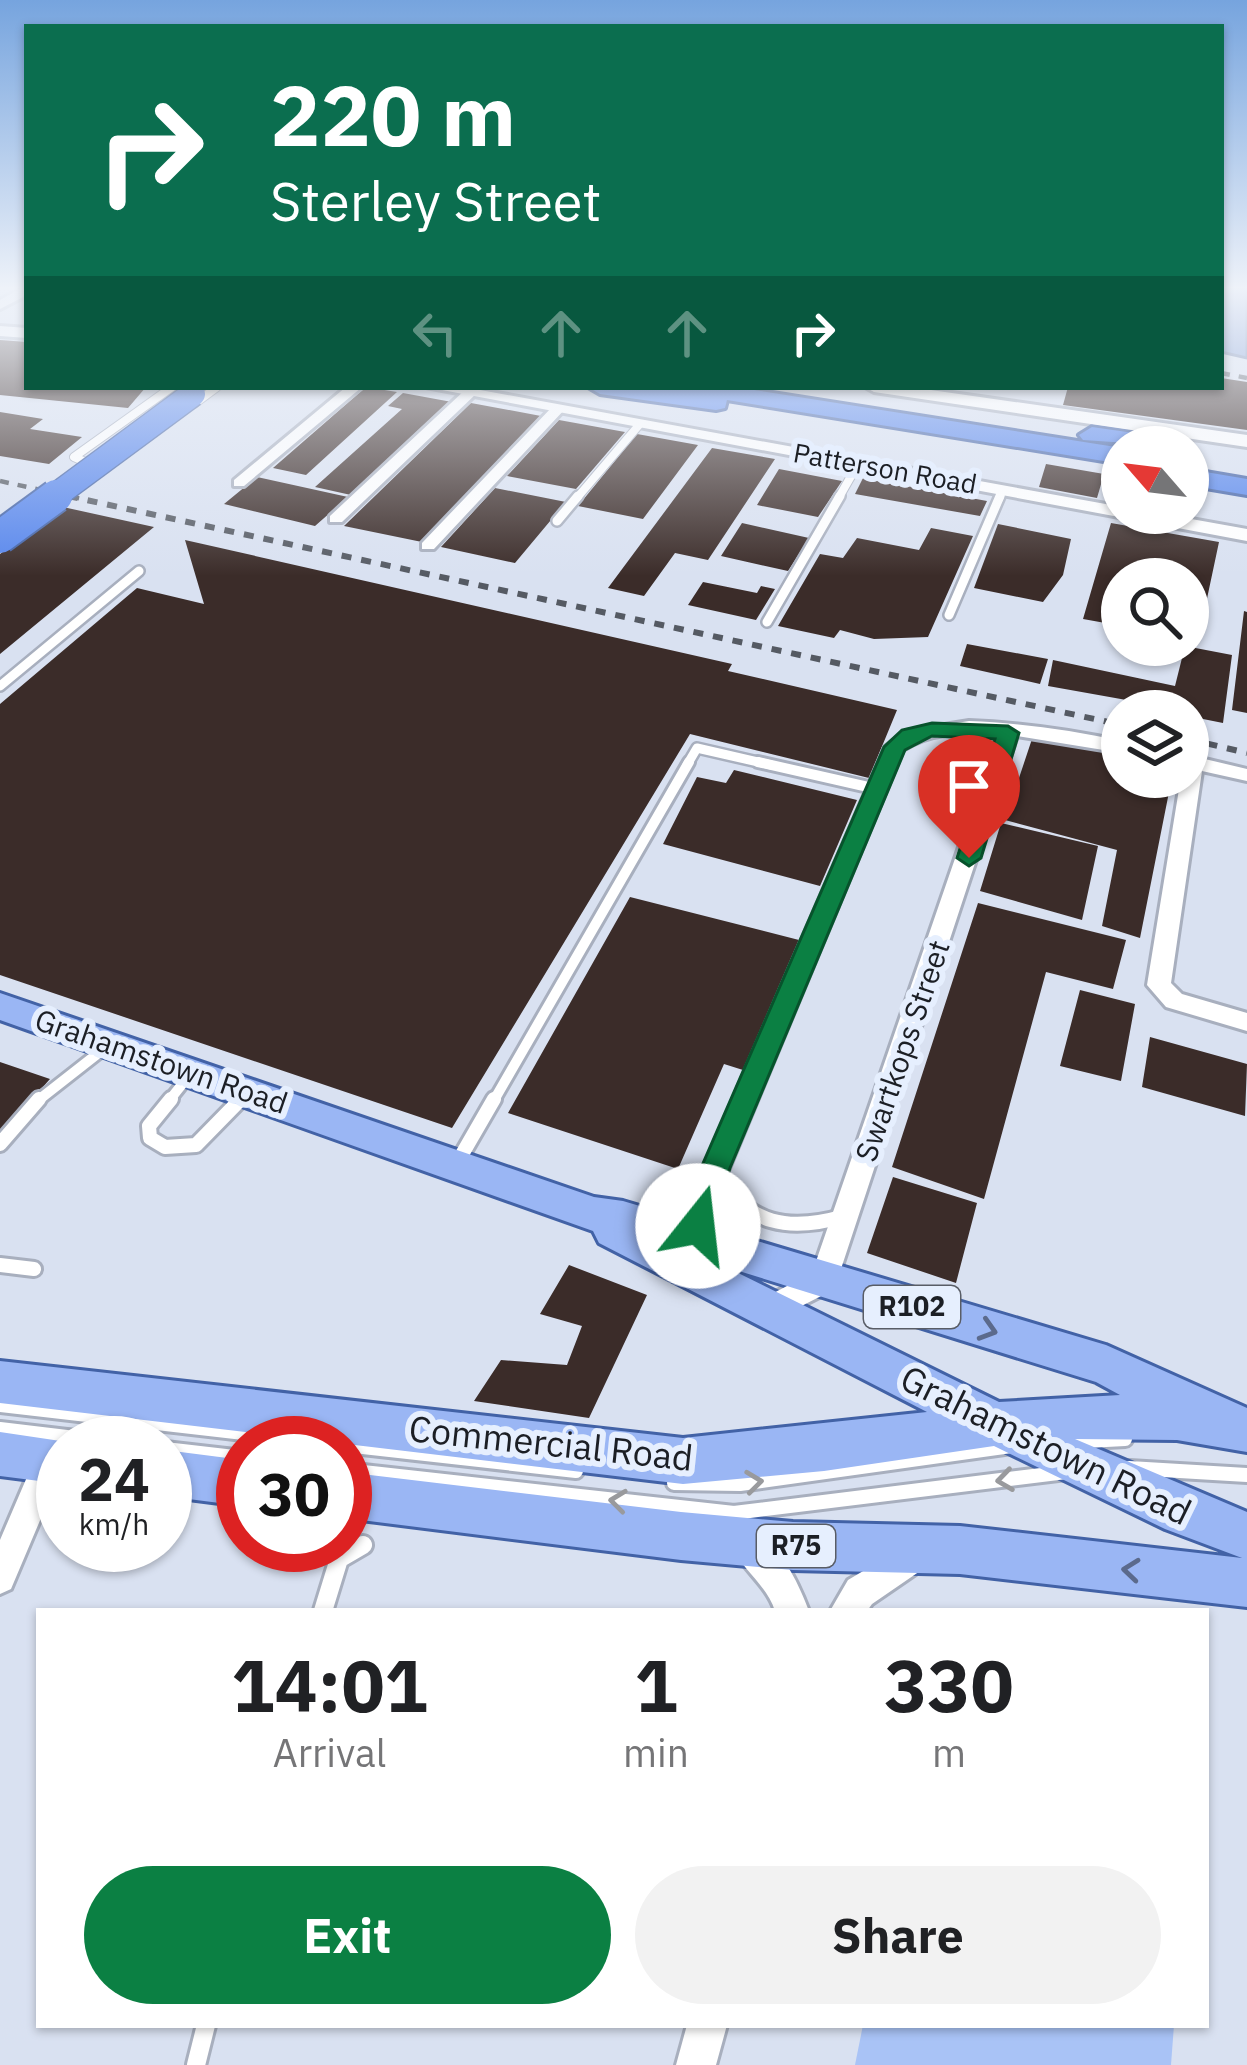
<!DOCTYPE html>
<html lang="en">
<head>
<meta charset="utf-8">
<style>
	:root { --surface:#fff; --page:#f2f2f2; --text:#202124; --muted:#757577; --accent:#0b8043 }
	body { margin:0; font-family:"IBM Plex Sans",sans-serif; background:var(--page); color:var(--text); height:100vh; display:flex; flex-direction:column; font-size:45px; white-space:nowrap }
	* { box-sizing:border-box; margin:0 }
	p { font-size:39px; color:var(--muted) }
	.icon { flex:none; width:66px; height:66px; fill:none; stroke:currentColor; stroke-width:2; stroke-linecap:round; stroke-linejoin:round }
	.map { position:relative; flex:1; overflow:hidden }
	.details { position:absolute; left:36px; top:1608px; width:1173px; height:420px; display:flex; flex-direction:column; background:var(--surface); border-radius:0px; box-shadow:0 3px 9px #0004 }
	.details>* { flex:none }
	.top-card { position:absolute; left:24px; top:24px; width:1200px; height:366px; border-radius:0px; box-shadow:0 3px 9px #0004; background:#0b6e4f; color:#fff; overflow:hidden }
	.needle { width:78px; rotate:298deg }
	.tools { position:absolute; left:1101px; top:426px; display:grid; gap:24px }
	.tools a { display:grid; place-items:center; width:108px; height:108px; border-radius:50%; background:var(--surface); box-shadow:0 3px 9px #0004; font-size:60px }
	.speed { position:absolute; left:36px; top:1416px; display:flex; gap:24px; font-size:60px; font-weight:700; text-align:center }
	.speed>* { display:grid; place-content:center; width:156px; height:156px; border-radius:50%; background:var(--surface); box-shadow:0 3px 9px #0004; line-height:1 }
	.speed small { font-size:30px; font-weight:400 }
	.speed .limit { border:18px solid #d22; background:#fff; color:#111 }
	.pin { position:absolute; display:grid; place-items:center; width:102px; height:102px; color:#fff; margin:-123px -51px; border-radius:50% 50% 50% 0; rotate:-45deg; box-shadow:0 0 12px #0007 }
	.pin .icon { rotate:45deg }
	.me { position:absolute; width:132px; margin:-66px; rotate:16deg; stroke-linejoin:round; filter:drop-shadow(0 0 9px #0008) }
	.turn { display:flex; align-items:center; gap:42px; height:252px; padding:0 48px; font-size:54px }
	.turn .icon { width:156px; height:156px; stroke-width:2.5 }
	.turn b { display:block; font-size:84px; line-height:102px }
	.lanes { display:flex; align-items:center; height:114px; padding:0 48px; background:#0003; justify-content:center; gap:60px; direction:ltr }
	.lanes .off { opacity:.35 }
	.eta { display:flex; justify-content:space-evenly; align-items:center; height:204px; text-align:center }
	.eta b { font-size:72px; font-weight:700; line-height:84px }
	.action { display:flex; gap:24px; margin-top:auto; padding:24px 48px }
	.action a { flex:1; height:138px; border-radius:72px; background:var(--accent); color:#fff; font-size:48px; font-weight:700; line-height:138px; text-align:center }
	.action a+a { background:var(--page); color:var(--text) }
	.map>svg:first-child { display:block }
</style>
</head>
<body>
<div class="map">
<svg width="1247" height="2065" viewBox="0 0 1247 2065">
	<rect width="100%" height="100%" fill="#d9e1f1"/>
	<!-- green -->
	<path fill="#a9c3f6" d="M 863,2025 L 1174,2025 L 1171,2065 L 855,2065 Z"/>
	<!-- water -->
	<path fill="#6c8cce" stroke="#546b9b" stroke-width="3" d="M 1221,287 L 1247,287 L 1247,358 L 1221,352 Z"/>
	<!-- building -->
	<path fill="#3b2c29" d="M 0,340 L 27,342 L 27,387 L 146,387 L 128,408 L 0,395 Z
		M 1221,378 L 1247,382 L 1247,430 L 1063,405 L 1068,387 L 1221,387 Z
		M 366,387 L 397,392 L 306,475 L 273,468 Z
		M 403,393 L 452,402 L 351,495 L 315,487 L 402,409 L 388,406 Z
		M 471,403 L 541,416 L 422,542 L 344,526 Z
		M 0,412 L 43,419 L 30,429 L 82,437 L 49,464 L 0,456 Z
		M 559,420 L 625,432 L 576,489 L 507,476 Z
		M 637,434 L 698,445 L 643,519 L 578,506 Z
		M 712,448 L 775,459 L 708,560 L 675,553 L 644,596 L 608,588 Z
		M 1046,464 L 1104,474 L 1097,498 L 1039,487 Z
		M 779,469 L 842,481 L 818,517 L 757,505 Z
		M 257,477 L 348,497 L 315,526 L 224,504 Z
		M 863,478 L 987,501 L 980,516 L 855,494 Z
		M 495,488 L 566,502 L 515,563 L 441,547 Z
		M 63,507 L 154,527 L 0,654 L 0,554 Z
		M 742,523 L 809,538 L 788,571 L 721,556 Z
		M 1111,523 L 1219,542 L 1198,641 L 1188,639 L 1188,579 L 1122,579 L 1122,626 L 1083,619 Z
		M 998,524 L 1071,539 L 1063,575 L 1043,602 L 974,588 Z
		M 931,528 L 973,536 L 928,637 L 874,639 L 840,630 L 834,638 L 778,626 L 820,554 L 843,558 L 857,538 L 919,550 Z
		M 185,540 L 732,664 L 728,671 L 897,710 L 869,778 L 690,734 L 452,1128 L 0,975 L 0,704 L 137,588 L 204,604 Z
		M 703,582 L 757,593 L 761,586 L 775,589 L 756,620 L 688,605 Z
		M 1244,611 L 1247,612 L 1247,713 L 1232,710 Z
		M 967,644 L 1048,659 L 1040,684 L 960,666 Z
		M 1185,646 L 1232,655 L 1223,723 L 1188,716 L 1188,711 L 1048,686 L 1053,660 L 1175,686 Z
		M 1033,736 L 1122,756 L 1122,777 L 1172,777 L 1140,938 L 1102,926 L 1117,850 L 1005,820 Z
		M 734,770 L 857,800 L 820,886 L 663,844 L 697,777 L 726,783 Z
		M 1001,823 L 1098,846 L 1082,920 L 980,891 Z
		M 630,897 L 799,940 L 743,1070 L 724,1064 L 678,1169 L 508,1113 Z
		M 978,903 L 1126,940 L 1113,989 L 1046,972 L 984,1199 L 892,1167 Z
		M 1080,990 L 1135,1004 L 1121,1081 L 1060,1066 Z
		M 1150,1037 L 1247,1064 L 1245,1116 L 1142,1087 Z
		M 0,1062 L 50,1079 L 0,1135 Z
		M 893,1177 L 977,1203 L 956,1283 L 867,1253 Z
		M 569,1265 L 647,1295 L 589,1418 L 474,1401 L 501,1360 L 567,1365 L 582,1326 L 540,1314 Z"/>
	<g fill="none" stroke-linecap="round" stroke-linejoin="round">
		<defs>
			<path id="service-far4" d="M 194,404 L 217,387
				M 92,465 L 74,457 L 172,387
				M 576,499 L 639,425
				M 838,499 L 858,464
				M 999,499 L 1002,491"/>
			<path id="service-far3" d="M 557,521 L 578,496
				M 949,615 L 1000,496
				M 767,622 L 840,496
				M 0,686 L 139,571
				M 687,765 L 697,748 L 771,765"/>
			<path id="service-far2" d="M 758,762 L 877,789
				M 36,1102 L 110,1044
				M 168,1102 L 191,1073
				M 238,1102 L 247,1092
				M 493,1102 L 689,762"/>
			<path id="service-far1" d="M 171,1099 L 149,1126 L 150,1138 L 165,1147 L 196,1145 L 241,1099
				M 0,1144 L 39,1099
				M 457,1163 L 494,1099
				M 718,1173 C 747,1226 790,1232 845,1216
				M 0,1265 L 34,1269
				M 0,1405 L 331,1443
				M 0,1429 L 117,1443
				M 1067,1442 L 1125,1439
				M 345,1445 L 576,1471
				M 165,1449 L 243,1458
				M 1129,1468 L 1247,1475
				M 345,1470 L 734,1513 L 1066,1472
				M 674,1483 L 740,1484 L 1011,1446"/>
			<path id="service" d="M 323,1611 L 339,1559 L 363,1545
				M 196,2065 L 206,2025"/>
			<path id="minor" d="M 23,287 L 27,287 L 27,295 L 0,309 L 0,300 Z
				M 346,387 L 362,387 L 244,486 L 234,486 L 234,480 Z
				M 465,390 L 477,393 L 342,522 L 330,522 L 330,516 Z
				M 553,406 L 565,409 L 434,549 L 422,549 L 422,543 Z
				M 969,721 C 1021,723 1071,730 1122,741 L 1122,753 L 1017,736 L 837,1281 L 833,1290 L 768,1323 L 758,1319 L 754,1310 L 758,1301 L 812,1273 L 998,734 C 964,733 932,731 903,750 L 720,1190 C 713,1213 720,1239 711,1260 L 701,1264 L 691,1260 C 682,1238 687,1212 694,1190 L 885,747 L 906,731 Z
				M 1188,755 L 1247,769 L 1247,781 L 1202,771 L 1171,983 L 1182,994 L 1247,1013 L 1247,1031 L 1166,1007 L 1147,985 L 1181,777 L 1188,777 Z
				M 50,1445 L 61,1449 L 63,1466 L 11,1589 L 0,1594 L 0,1540 L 39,1449 Z
				M 747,1529 C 780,1543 797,1580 809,1611 L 775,1611 C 767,1585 742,1570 731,1545 L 736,1534 Z
				M 912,1542 L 923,1547 L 928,1558 L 923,1569 L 872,1604 L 867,1611 L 830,1611 L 848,1580 Z
				M 687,2025 L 727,2025 L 716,2065 L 676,2065 Z"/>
			<path id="tertiary" d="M 0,326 L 27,328 L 27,338 L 0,336 Z
				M 426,387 L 464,387 L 1122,507 L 1122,513 L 1158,513 L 1247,529 L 1247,541 Z
				M 865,387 L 910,387 L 1247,435 L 1247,447 L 874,392 Z"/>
			<path id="primary" d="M 0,993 L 594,1197 L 623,1201 L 1106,1345 L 1247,1408 L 1247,1452 L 1177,1440 L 1075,1439 L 1247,1512 L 1247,1607 L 960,1574 L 793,1570 L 681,1560 L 345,1518 L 345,1472 L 681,1512 L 793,1522 L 960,1526 L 1242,1558 L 1165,1529 L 994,1446 L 824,1471 L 683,1484 L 0,1403 L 0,1361 L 683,1438 L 927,1412 L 599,1243 L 593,1231 L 0,1020 ZM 726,1267 L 1096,1382 L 1120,1395 L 999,1402 Z
				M 0,1432 L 74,1443 L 63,1443 L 63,1484 L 0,1476 Z
				M 165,1450 L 243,1460 L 243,1506 L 165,1496 Z"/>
			<path id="motorway" d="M 588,387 L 735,387 L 1122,448 L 1122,464 L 727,400 L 725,408 L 716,410 L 600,394 Z
				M 1092,427 L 1176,439 L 1189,447 L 1083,440 L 1079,435 Z
				M 1188,469 L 1247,479 L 1247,495 L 1188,485 Z"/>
		</defs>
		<!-- service-far4 casing -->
		<use href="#service-far4" stroke="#a8afbe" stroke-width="10"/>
		<!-- service-far3 casing -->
		<use href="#service-far3" stroke="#a8afbe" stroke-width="14"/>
		<!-- service-far2 casing -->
		<use href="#service-far2" stroke="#a8afbe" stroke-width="16"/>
		<!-- service-far1 casing -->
		<use href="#service-far1" stroke="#a8afbe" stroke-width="20"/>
		<!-- service casing -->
		<use href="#service" stroke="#a8afbe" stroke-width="24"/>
		<!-- minor casing -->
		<use href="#minor" stroke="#a8afbe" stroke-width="6"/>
		<!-- tertiary casing -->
		<use href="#tertiary" stroke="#a8afbe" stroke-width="6"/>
		<!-- primary casing -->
		<use href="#primary" stroke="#4262a6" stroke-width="6"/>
		<!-- motorway casing -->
		<use href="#motorway" stroke="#4262a6" stroke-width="6"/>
		<!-- service-far4 -->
		<use href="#service-far4" stroke="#fff" stroke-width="8"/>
		<!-- service-far3 -->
		<use href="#service-far3" stroke="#fff" stroke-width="9"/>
		<!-- service-far2 -->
		<use href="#service-far2" stroke="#fff" stroke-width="10"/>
		<!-- service-far1 -->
		<use href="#service-far1" stroke="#fff" stroke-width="14"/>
		<!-- service -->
		<use href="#service" stroke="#fff" stroke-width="18"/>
		<!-- minor -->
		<use href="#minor" fill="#fff" fill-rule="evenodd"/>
		<!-- tertiary -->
		<use href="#tertiary" fill="#fff" fill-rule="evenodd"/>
		<!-- primary -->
		<use href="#primary" fill="#9ab6f4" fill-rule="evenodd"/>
		<!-- motorway -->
		<use href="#motorway" fill="#5786ec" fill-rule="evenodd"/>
		<!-- rail-far1 -->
		<path stroke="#555a63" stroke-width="4.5" stroke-dasharray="9 9" stroke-linecap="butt" d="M 1221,373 L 1247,378
			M 0,481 L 82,499"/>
		<!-- rail -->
		<path stroke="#555a63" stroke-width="6" stroke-dasharray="10 10" stroke-linecap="butt" d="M 68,496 L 1122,725
			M 1188,739 L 1247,753"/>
		<defs>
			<path id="motorway-bridge-far1" d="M 51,499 L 193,394"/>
			<path id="motorway-bridge" d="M 0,537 L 56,496"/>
		</defs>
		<!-- motorway-bridge-far1 casing -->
		<use href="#motorway-bridge-far1" stroke="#4262a6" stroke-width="27" stroke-linecap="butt"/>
		<!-- motorway-bridge casing -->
		<use href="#motorway-bridge" stroke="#4262a6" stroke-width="36" stroke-linecap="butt"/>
		<!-- motorway-bridge-far1 -->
		<use href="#motorway-bridge-far1" stroke="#5786ec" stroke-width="24"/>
		<!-- motorway-bridge -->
		<use href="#motorway-bridge" stroke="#5786ec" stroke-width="32"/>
	</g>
	<!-- one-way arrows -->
	<defs><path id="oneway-chevron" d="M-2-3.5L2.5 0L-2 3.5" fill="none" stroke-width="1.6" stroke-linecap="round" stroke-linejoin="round" transform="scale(3)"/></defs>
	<g stroke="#5b6a8c">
		<use href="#oneway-chevron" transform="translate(988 1330) rotate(17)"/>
		<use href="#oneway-chevron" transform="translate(1131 1570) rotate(-174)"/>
	</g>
	<g stroke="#999a9d">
		<use href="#oneway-chevron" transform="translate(1005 1480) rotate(172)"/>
		<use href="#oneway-chevron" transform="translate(754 1482) rotate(-7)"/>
		<use href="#oneway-chevron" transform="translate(618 1501) rotate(-173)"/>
	</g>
	<!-- sky -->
	<linearGradient id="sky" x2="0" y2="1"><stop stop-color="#76a4de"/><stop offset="0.5" stop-color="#eef2f9"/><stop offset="1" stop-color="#eef2f9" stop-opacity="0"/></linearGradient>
	<rect width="1247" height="576" fill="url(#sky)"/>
	<!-- route -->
	<path fill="#0b8043" stroke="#07532c" stroke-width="3" d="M 932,723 L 1008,726 L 1019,733 L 981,858 L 969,866 L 957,858 L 995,739 L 932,736 L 905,750 L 730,1168 L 709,1236 L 688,1236 L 683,1226 L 701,1168 L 884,747 L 902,730 Z"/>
	<g text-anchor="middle" stroke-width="12" stroke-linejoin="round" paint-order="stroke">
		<!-- far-street labels -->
		<g font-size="27" fill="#1c1f25" stroke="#e6effe">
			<text transform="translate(885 469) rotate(10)" y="9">Patterson Road</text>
		</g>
		<!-- shield labels -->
		<g fill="#e6effe" stroke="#595d66" stroke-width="3">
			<rect x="864" y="1286" width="96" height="42" rx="9"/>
			<rect x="757" y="1525" width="78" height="42" rx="9"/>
		</g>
		<g font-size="27" font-weight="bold" fill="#1c1f25">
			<text x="912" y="1316">R102</text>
			<text x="796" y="1555">R75</text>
		</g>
		<!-- street labels -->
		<g font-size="30" fill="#1c1f25" stroke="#e6effe">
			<text transform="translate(903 1051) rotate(-71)" y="10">Swartkops Street</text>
			<text transform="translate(161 1062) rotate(19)" y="10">Grahamstown Road</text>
		</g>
		<!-- near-street labels -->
		<g font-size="36" fill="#1c1f25" stroke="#e6effe">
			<text transform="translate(551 1443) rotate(6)" y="13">Commercial Road</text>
			<text transform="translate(1046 1445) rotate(26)" y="13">Grahamstown Road</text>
		</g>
	</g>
</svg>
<div class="tools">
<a><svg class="needle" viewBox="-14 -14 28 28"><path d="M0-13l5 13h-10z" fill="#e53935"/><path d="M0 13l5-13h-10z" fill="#757577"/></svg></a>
<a><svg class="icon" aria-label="search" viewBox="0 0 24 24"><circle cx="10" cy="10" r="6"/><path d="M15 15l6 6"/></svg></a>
<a><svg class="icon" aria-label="layers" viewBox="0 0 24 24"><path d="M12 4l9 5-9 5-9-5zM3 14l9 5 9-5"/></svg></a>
</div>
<div class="speed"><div>24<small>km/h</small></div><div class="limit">30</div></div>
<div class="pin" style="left:969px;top:858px;background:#d93025"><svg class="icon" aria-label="arrive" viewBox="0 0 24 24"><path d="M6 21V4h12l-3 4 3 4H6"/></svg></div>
<svg class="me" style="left:698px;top:1226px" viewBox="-20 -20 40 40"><circle r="19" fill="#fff"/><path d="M0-13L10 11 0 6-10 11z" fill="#0b8043"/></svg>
<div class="top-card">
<div class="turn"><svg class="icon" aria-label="right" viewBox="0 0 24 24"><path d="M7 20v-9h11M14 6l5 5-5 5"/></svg><div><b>220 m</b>Sterley Street</div></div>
<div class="lanes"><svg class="icon off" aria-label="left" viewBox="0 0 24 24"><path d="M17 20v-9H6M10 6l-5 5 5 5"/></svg><svg class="icon off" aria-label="ahead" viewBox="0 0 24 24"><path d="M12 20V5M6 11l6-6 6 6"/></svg><svg class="icon off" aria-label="ahead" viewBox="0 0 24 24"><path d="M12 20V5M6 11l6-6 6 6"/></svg><svg class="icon" aria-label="right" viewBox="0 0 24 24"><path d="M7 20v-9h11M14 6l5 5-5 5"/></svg></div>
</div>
<section class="details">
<div class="eta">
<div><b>14:01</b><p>Arrival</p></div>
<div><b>1</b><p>min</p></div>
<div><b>330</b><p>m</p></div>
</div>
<div class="action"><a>Exit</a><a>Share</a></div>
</section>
</div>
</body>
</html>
